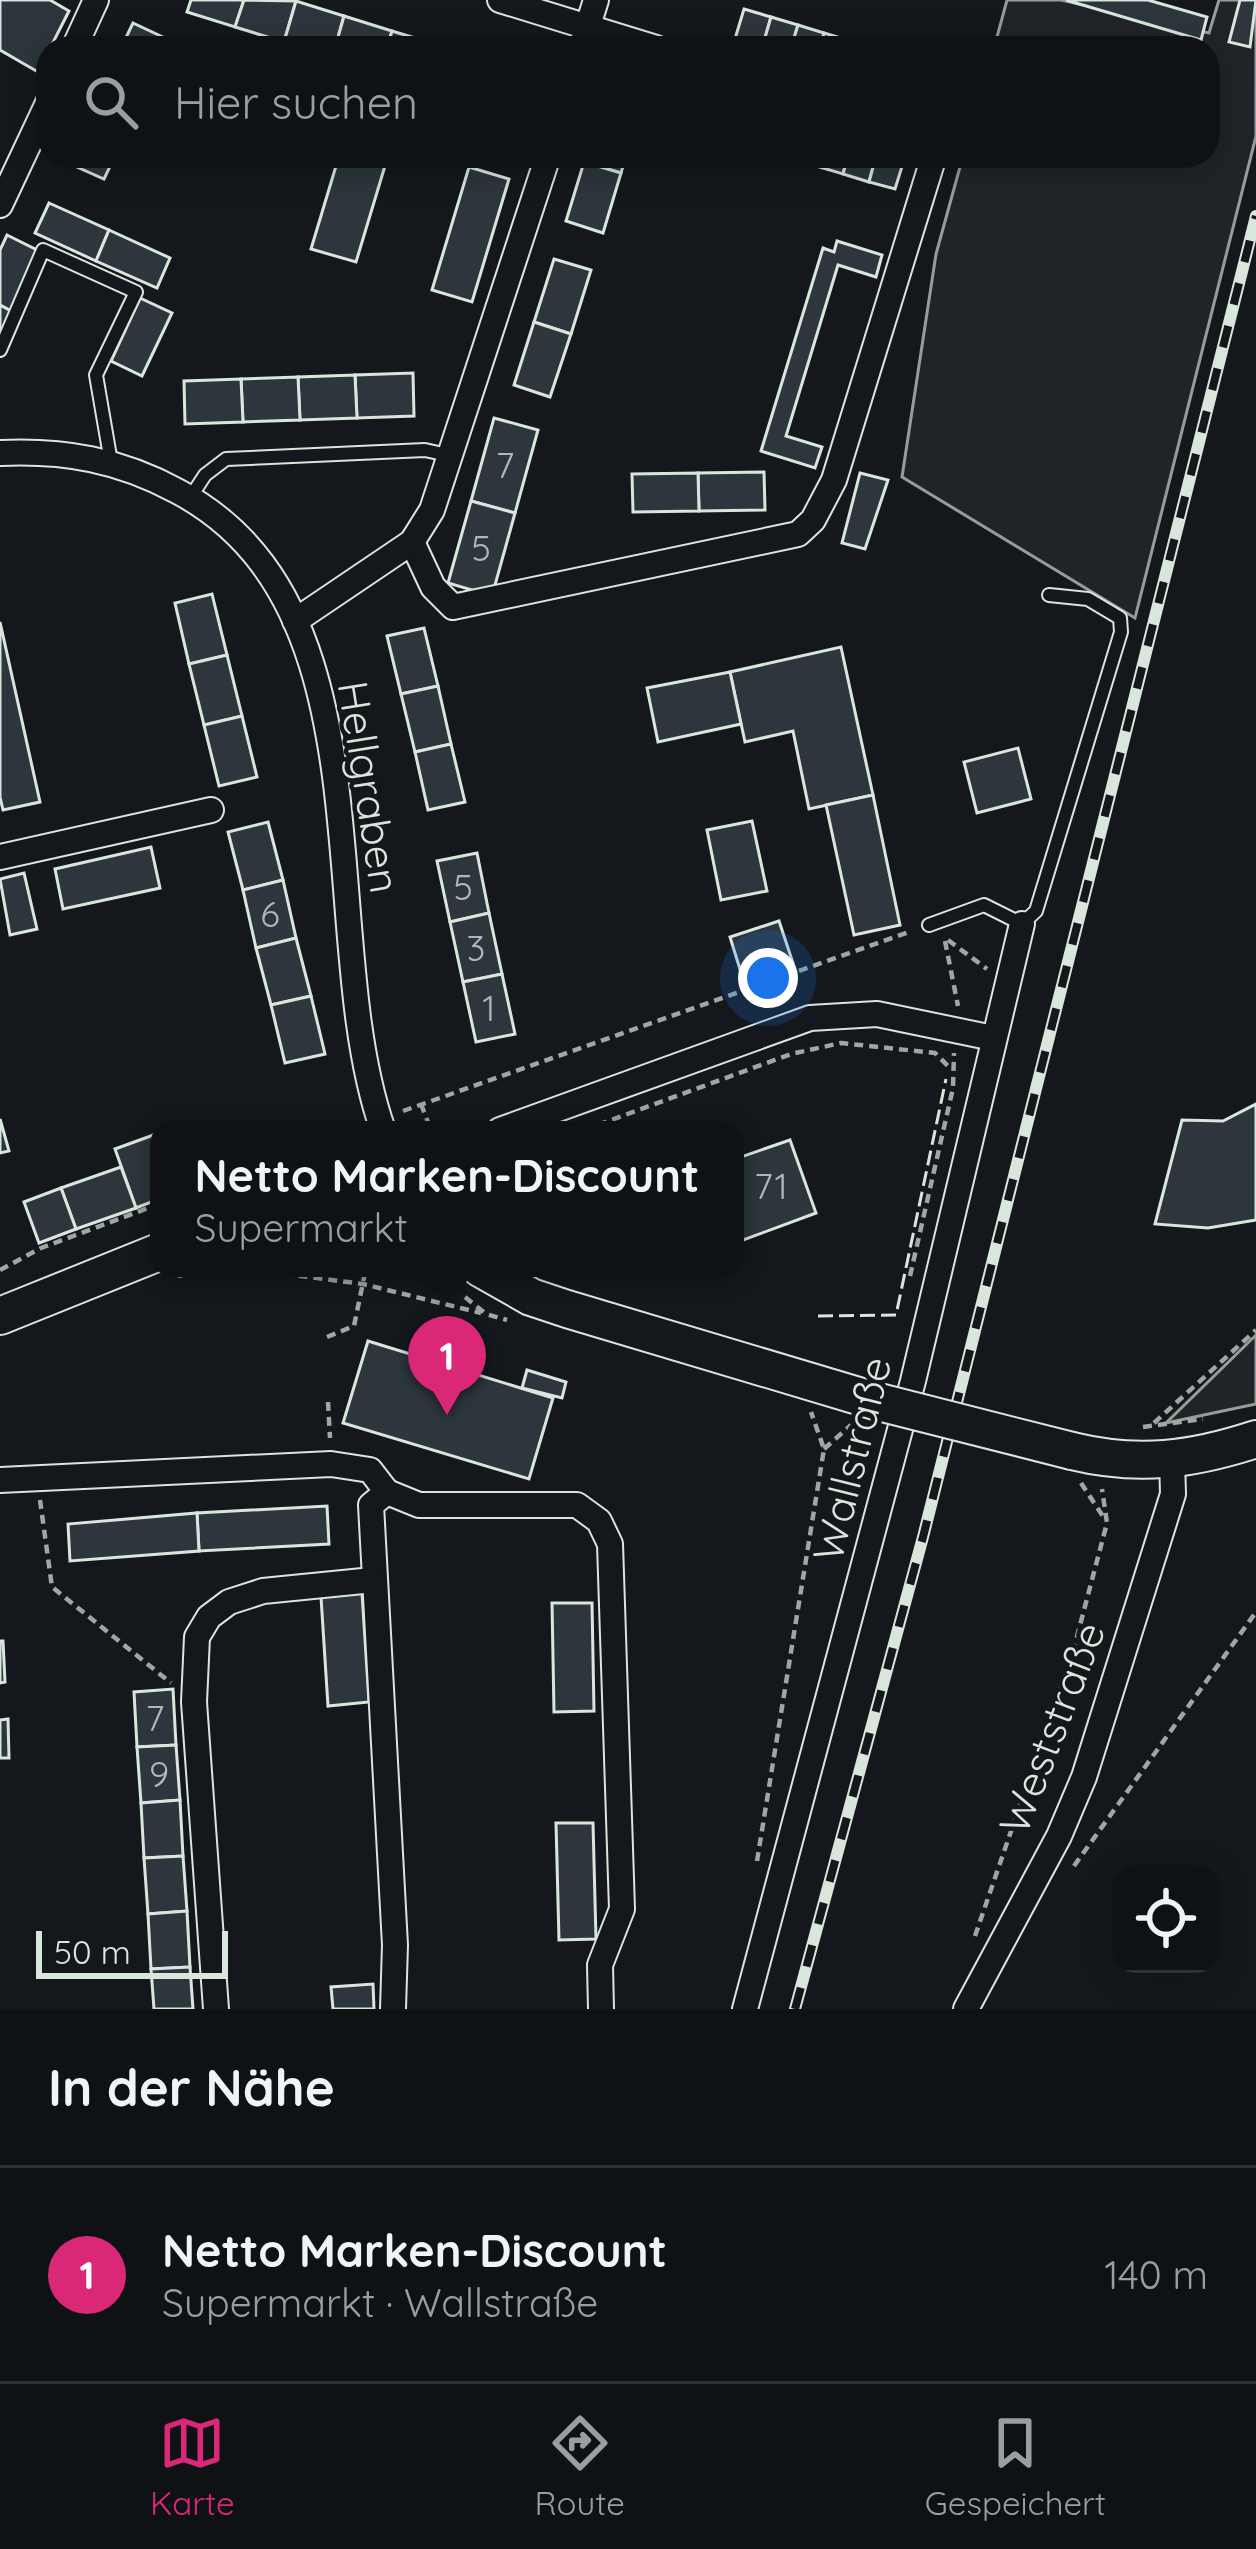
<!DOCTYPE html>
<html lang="de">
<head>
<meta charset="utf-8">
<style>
  body { margin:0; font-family:Quicksand,sans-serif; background:#1d2022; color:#f1f3f6 }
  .controls { position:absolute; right:36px; bottom:36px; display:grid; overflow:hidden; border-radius:24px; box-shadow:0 6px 30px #0003 }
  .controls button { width:108px; height:108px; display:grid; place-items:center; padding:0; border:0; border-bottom:3px solid #2f3234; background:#0f1215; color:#f1f3f6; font:60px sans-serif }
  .scale { position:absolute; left:36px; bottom:30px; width:192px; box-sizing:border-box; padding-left:12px; border:6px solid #d8e6dc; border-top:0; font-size:33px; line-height:42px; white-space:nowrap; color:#d8e6dc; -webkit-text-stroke:9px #14181c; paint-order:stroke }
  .you { position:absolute; left:768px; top:978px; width:42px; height:42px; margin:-30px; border:9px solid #fff; border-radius:50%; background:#1a73e8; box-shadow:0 0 0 18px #1a73e833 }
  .badge { display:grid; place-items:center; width:78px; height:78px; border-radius:50%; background:#db2777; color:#fff; font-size:39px; font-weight:700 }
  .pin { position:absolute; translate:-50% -99px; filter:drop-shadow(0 3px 6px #0008) }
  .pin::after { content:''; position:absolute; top:63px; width:42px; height:36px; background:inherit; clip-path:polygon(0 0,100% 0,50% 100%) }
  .popup { position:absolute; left:150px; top:1121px; width:594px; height:156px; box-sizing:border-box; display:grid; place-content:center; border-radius:24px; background:#0f1215; filter:drop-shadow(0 3px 9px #0005); font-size:39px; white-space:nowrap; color:#9b9ea0 }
  .popup b { font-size:45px; color:#f1f3f6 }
  .popup::after { content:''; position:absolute; left:50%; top:100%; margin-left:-24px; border:24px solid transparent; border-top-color:#0f1215 }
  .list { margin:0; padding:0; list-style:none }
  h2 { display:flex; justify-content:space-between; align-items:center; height:156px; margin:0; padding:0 48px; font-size:51px }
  h2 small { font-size:39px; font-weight:400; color:#9b9ea0 }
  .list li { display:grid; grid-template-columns:78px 1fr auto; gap:36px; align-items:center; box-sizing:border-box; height:216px; padding:0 48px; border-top:3px solid #2f3234 }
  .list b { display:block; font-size:45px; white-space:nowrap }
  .list p { margin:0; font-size:39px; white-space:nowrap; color:#9b9ea0 }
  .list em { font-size:39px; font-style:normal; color:#9b9ea0 }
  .icon { flex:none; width:66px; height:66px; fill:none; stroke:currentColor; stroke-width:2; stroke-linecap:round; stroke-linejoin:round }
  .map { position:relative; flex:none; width:1256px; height:2009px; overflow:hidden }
  .search { position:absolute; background:#0f1215; box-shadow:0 6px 30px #0003; left:36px; right:36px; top:36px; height:132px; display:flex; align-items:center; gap:30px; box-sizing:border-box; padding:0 42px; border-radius:36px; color:#9b9ea0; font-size:45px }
  .sheet { height:372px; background:#0f1215 }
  nav { display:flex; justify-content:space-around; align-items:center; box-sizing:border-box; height:168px; border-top:3px solid #2f3234; background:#0f1215; font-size:33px; color:#9b9ea0 }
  nav a { display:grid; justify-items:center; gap:6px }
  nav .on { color:#db2777 }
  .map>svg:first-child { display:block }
  .green { fill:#202428; stroke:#939e99; stroke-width:3 }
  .building { fill:#2c363c; stroke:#d8e6dc; stroke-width:3 }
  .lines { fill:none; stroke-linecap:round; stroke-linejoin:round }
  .service-casing { stroke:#d8e6dc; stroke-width:16 }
  .minor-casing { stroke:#d8e6dc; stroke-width:28 }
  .primary-casing { stroke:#d8e6dc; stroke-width:40 }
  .path { stroke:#9da8a2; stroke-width:4.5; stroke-dasharray:9 6; stroke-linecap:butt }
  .service { stroke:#14181c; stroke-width:12 }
  .minor { stroke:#14181c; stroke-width:24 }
  .primary { stroke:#14181c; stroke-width:36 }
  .rail-casing { stroke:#d8e6dc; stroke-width:12 }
  .rail { stroke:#14181c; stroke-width:8; stroke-dasharray:22; stroke-linecap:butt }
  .primary-bridge-casing { stroke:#d8e6dc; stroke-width:40; stroke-linecap:butt }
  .primary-bridge { stroke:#14181c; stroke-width:36 }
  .fence { stroke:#d8e6dc; stroke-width:3; stroke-dasharray:15 6; stroke-linecap:butt }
  .labels { text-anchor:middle; stroke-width:9; stroke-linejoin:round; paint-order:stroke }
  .number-label { font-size:36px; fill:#adbab4 }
  .street-label { font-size:42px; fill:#d8e6dc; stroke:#14181c }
</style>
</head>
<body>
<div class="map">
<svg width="1256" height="2009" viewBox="0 0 1256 2009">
  <rect width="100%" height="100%" fill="#14181c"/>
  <g class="green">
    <path d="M1007,0H1061L1209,33L1219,0H1256V136L1135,618L902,477L936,254L963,156H1208V48H994Z"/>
    <path d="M1256,1335V1404L1166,1423Z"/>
  </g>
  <g class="building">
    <path d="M0,0H50L69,11L38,72L0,50Z"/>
    <path d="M191,0H244L235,27L187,12Z"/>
    <path d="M244,0L296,1L284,42L235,27Z"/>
    <path d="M1066,0H1148L1207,17L1201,40Z"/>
    <path d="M1240,0H1256L1250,47L1229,42Z"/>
    <path d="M296,1L344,16L335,48L284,42Z"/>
    <path d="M744,9L771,17L762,48L734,42Z"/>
    <path d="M344,16L392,31L387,48H335Z"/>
    <path d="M771,17L798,25L791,48H762Z"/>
    <path d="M133,23L169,40L165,48H121Z"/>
    <path d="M798,25L824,33L820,48H791Z"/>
    <path d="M392,31L441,46L440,48H387Z"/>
    <path d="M824,33L851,41L849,48H820Z"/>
    <path d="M71,156H115L104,179L68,163Z"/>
    <path d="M339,156H388L356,262L311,249Z"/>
    <path d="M586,156H626L621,173L584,162Z"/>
    <path d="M791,156H819L816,166Z"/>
    <path d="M819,156H848L843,174L816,166Z"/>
    <path d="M848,156H876L869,182L843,174Z"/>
    <path d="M876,156L905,157L895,189L869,182Z"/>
    <path d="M584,162L621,173L603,233L566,221Z"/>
    <path d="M469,167L509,179L472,302L432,290Z"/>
    <path d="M49,203L109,230L96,261L35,233Z"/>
    <path d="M109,230L170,258L157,288L96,261Z"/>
    <path d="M7,235L39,251L11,311L0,305V250Z"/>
    <path d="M837,241L882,255L876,277L838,265L786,436L822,447L815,468L761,451L823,248L834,252Z"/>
    <path d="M554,259L591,270L571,334L534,322Z"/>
    <path d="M140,298L172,313L142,376L111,361Z"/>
    <path d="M0,305L11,311L0,335Z"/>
    <path d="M534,322L571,334L550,397L514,385Z"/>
    <path d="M413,373L414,416L357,418L355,375Z"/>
    <path d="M355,375L357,418L300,420L298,377Z"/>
    <path d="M298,377L300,420L243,422L241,379Z"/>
    <path d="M241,379L243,422L185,424L184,381Z"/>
    <path d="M494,418L538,430L515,513L471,501Z"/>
    <path d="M764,472L765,510L699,511L698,473Z"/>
    <path d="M698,473L699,511L633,512L632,474Z"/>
    <path d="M860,473L888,480L865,549L842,543Z"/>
    <path d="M471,501L515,513L492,596L448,583Z"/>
    <path d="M212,594L227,655L189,664L175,603Z"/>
    <path d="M0,622L40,802L3,810L0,797Z"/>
    <path d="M424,628L438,686L401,694L387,636Z"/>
    <path d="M841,647L873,795L809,809L793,731L745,742L730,672Z"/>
    <path d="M227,655L242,716L204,725L189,664Z"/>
    <path d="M730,672L741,724L658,742L647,688Z"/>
    <path d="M438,686L451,744L415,752L401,694Z"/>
    <path d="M242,716L257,777L219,786L204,725Z"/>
    <path d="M451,744L465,802L428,810L415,752Z"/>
    <path d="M1018,748L1031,799L977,813L964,762Z"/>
    <path d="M873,795L900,925L854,935L826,805Z"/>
    <path d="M752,821L767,891L721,900L707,830Z"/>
    <path d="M268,822L283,880L243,890L228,832Z"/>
    <path d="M151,847L160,888L63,909L55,869Z"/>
    <path d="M477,853L489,913L450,922L437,861Z"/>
    <path d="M24,873L37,929L10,935L0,879Z"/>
    <path d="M283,880L296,938L256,948L243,890Z"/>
    <path d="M489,913L502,974L463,982L450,922Z"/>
    <path d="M779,921L793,963L743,979L730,937Z"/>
    <path d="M296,938L311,996L271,1005L256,948Z"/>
    <path d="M502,974L515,1034L476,1042L463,982Z"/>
    <path d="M311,996L325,1054L285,1063L271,1005Z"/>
    <path d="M1256,1104V1220L1208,1228L1155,1224L1182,1120L1223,1121Z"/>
    <path d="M0,1119L9,1151L0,1153Z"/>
    <path d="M159,1133V1199L136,1208L115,1149Z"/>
    <path d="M790,1140L816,1213L735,1243V1159Z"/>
    <path d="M121,1167L136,1208L76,1229L61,1188Z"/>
    <path d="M61,1188L76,1229L39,1243L24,1202Z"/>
    <path d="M368,1341L553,1398L529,1479L343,1423Z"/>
    <path d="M527,1370L566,1382L562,1398L522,1388Z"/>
    <path d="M327,1506L329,1544L199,1551L197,1513Z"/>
    <path d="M197,1513L199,1551L70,1561L68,1524Z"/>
    <path d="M362,1593L369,1702L328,1706L321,1597Z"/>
    <path d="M552,1603H592L594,1711L554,1712Z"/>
    <path d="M0,1641H3L5,1682L0,1683Z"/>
    <path d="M173,1689L176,1745L137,1747L134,1692Z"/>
    <path d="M8,1719L9,1758H0V1720Z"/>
    <path d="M176,1745L180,1800L141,1803L137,1747Z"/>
    <path d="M180,1800L183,1856L144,1858L141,1803Z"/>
    <path d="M556,1823H593L596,1939L559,1940Z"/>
    <path d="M183,1856L187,1911L148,1914L144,1858Z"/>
    <path d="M187,1911L190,1967L151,1969L148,1914Z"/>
    <path d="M190,1967L193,2009H154L151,1969Z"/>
    <path d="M373,1984L374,2009H333L331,1987Z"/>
  </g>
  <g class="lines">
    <defs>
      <g id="service">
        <path d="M0,350L43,250L136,292L96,375L111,462"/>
        <path d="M190,498L205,475L226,459L425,450L452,456"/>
        <path d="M929,925L984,905L1022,924L1036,911L1121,632L1120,618L1088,599L1049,595"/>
      </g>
      <g id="minor">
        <path d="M500,0L656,48"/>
        <path d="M74,48L96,0"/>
        <path d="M581,48L596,0"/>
        <path d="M0,205L48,103"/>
        <path d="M0,453C64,450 120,460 177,491C394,605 314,935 383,1130"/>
        <path d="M412,542L433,587L453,607L798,534L813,520L834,480L934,156"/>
        <path d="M295,621L412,542L432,510L548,156"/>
        <path d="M0,857L211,810"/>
        <path d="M500,1130L810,1018L877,1014L993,1038"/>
        <path d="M0,1480L331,1464L370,1470L387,1492L371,1505L395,1945L393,2009"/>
        <path d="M387,1492L419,1505H577L599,1521L610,1544L622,1909L600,1965L601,2009"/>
        <path d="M216,2009L194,1702L197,1637L209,1617L229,1602L263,1591L373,1580"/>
        <path d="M745,2009L913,1381L1022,924"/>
        <path d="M966,2009L1059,1836L1084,1777L1173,1494L1172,1460"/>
      </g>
      <g id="primary">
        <path d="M480,1268L531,1297L567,1309L875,1401"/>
        <path d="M0,1316L159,1252"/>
        <path d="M1072,1451C1138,1467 1192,1460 1256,1439"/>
      </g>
    </defs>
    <use href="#service" class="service-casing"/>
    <use href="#minor" class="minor-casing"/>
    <use href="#primary" class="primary-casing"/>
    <g class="path">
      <path d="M948,940L987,969"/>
      <path d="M945,941L958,1006"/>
      <path d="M421,1104L431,1130"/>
      <path d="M403,1111L912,931"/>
      <path d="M584,1130L791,1054L841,1043L935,1053L948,1066"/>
      <path d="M239,1268L363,1284L481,1313"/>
      <path d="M435,1268L456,1290"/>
      <path d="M0,1270L41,1248L159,1204"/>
      <path d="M178,1276L215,1268"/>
      <path d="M910,1276L953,1088L954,1053"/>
      <path d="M465,1297L486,1314L507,1320"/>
      <path d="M327,1337L354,1326L366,1268"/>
      <path d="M328,1402L330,1438"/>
      <path d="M1154,1423L1256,1330"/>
      <path d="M1143,1427L1203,1419"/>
      <path d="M824,1449L851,1425"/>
      <path d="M1081,1483L1104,1518"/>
      <path d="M40,1500L52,1587L171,1683"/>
      <path d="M757,1861L824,1449L811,1412"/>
      <path d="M1074,1866L1256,1612"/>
      <path d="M975,1936L1074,1648L1107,1523L1102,1489"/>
    </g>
    <use href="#service" class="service"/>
    <use href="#minor" class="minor"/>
    <use href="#primary" class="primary"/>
    <defs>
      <path id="rail" d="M795,2009L923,1537L1256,216"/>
    </defs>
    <use href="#rail" class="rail-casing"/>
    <use href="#rail" class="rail"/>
    <defs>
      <path id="primary-bridge" d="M875,1401L1072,1451"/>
    </defs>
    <use href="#primary-bridge" class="primary-bridge-casing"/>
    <use href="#primary-bridge" class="primary-bridge"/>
    <path class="fence" d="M818,1316L896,1315L946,1079"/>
  </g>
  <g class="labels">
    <g class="number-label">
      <text x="505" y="478">7</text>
      <text x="481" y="561">5</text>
      <text x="463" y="900">5</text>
      <text x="270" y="927">6</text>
      <text x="476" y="961">3</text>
      <text x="489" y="1021">1</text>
      <text x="771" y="1199">71</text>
      <text x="155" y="1731">7</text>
      <text x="159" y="1787">9</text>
    </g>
    <g class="street-label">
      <text transform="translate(369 787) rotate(81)" y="15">Hellgraben</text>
      <text transform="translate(852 1459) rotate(-76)" y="15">Wallstraße</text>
      <text transform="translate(1052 1728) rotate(-69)" y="15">Weststraße</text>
    </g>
  </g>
</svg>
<div class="controls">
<button><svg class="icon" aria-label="locate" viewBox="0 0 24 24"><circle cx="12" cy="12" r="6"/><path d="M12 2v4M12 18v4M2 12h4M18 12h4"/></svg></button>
</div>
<div class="scale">50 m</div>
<div class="you"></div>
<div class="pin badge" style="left:447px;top:1415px">1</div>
<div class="popup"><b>Netto Marken-Discount</b>Supermarkt</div>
<div class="search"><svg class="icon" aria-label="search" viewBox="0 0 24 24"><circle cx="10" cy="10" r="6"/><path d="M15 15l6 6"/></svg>Hier suchen</div>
</div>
<section class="sheet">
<h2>In der Nähe<small></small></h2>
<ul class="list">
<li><span class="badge">1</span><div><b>Netto Marken-Discount</b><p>Supermarkt · Wallstraße</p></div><em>140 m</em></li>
</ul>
</section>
<nav>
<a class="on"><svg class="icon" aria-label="map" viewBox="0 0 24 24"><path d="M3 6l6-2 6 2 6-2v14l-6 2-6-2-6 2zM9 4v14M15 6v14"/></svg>Karte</a>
<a><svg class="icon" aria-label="directions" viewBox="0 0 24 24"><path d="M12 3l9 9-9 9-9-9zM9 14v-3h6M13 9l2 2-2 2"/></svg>Route</a>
<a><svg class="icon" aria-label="saved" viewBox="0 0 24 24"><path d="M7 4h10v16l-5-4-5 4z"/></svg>Gespeichert</a>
</nav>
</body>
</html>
